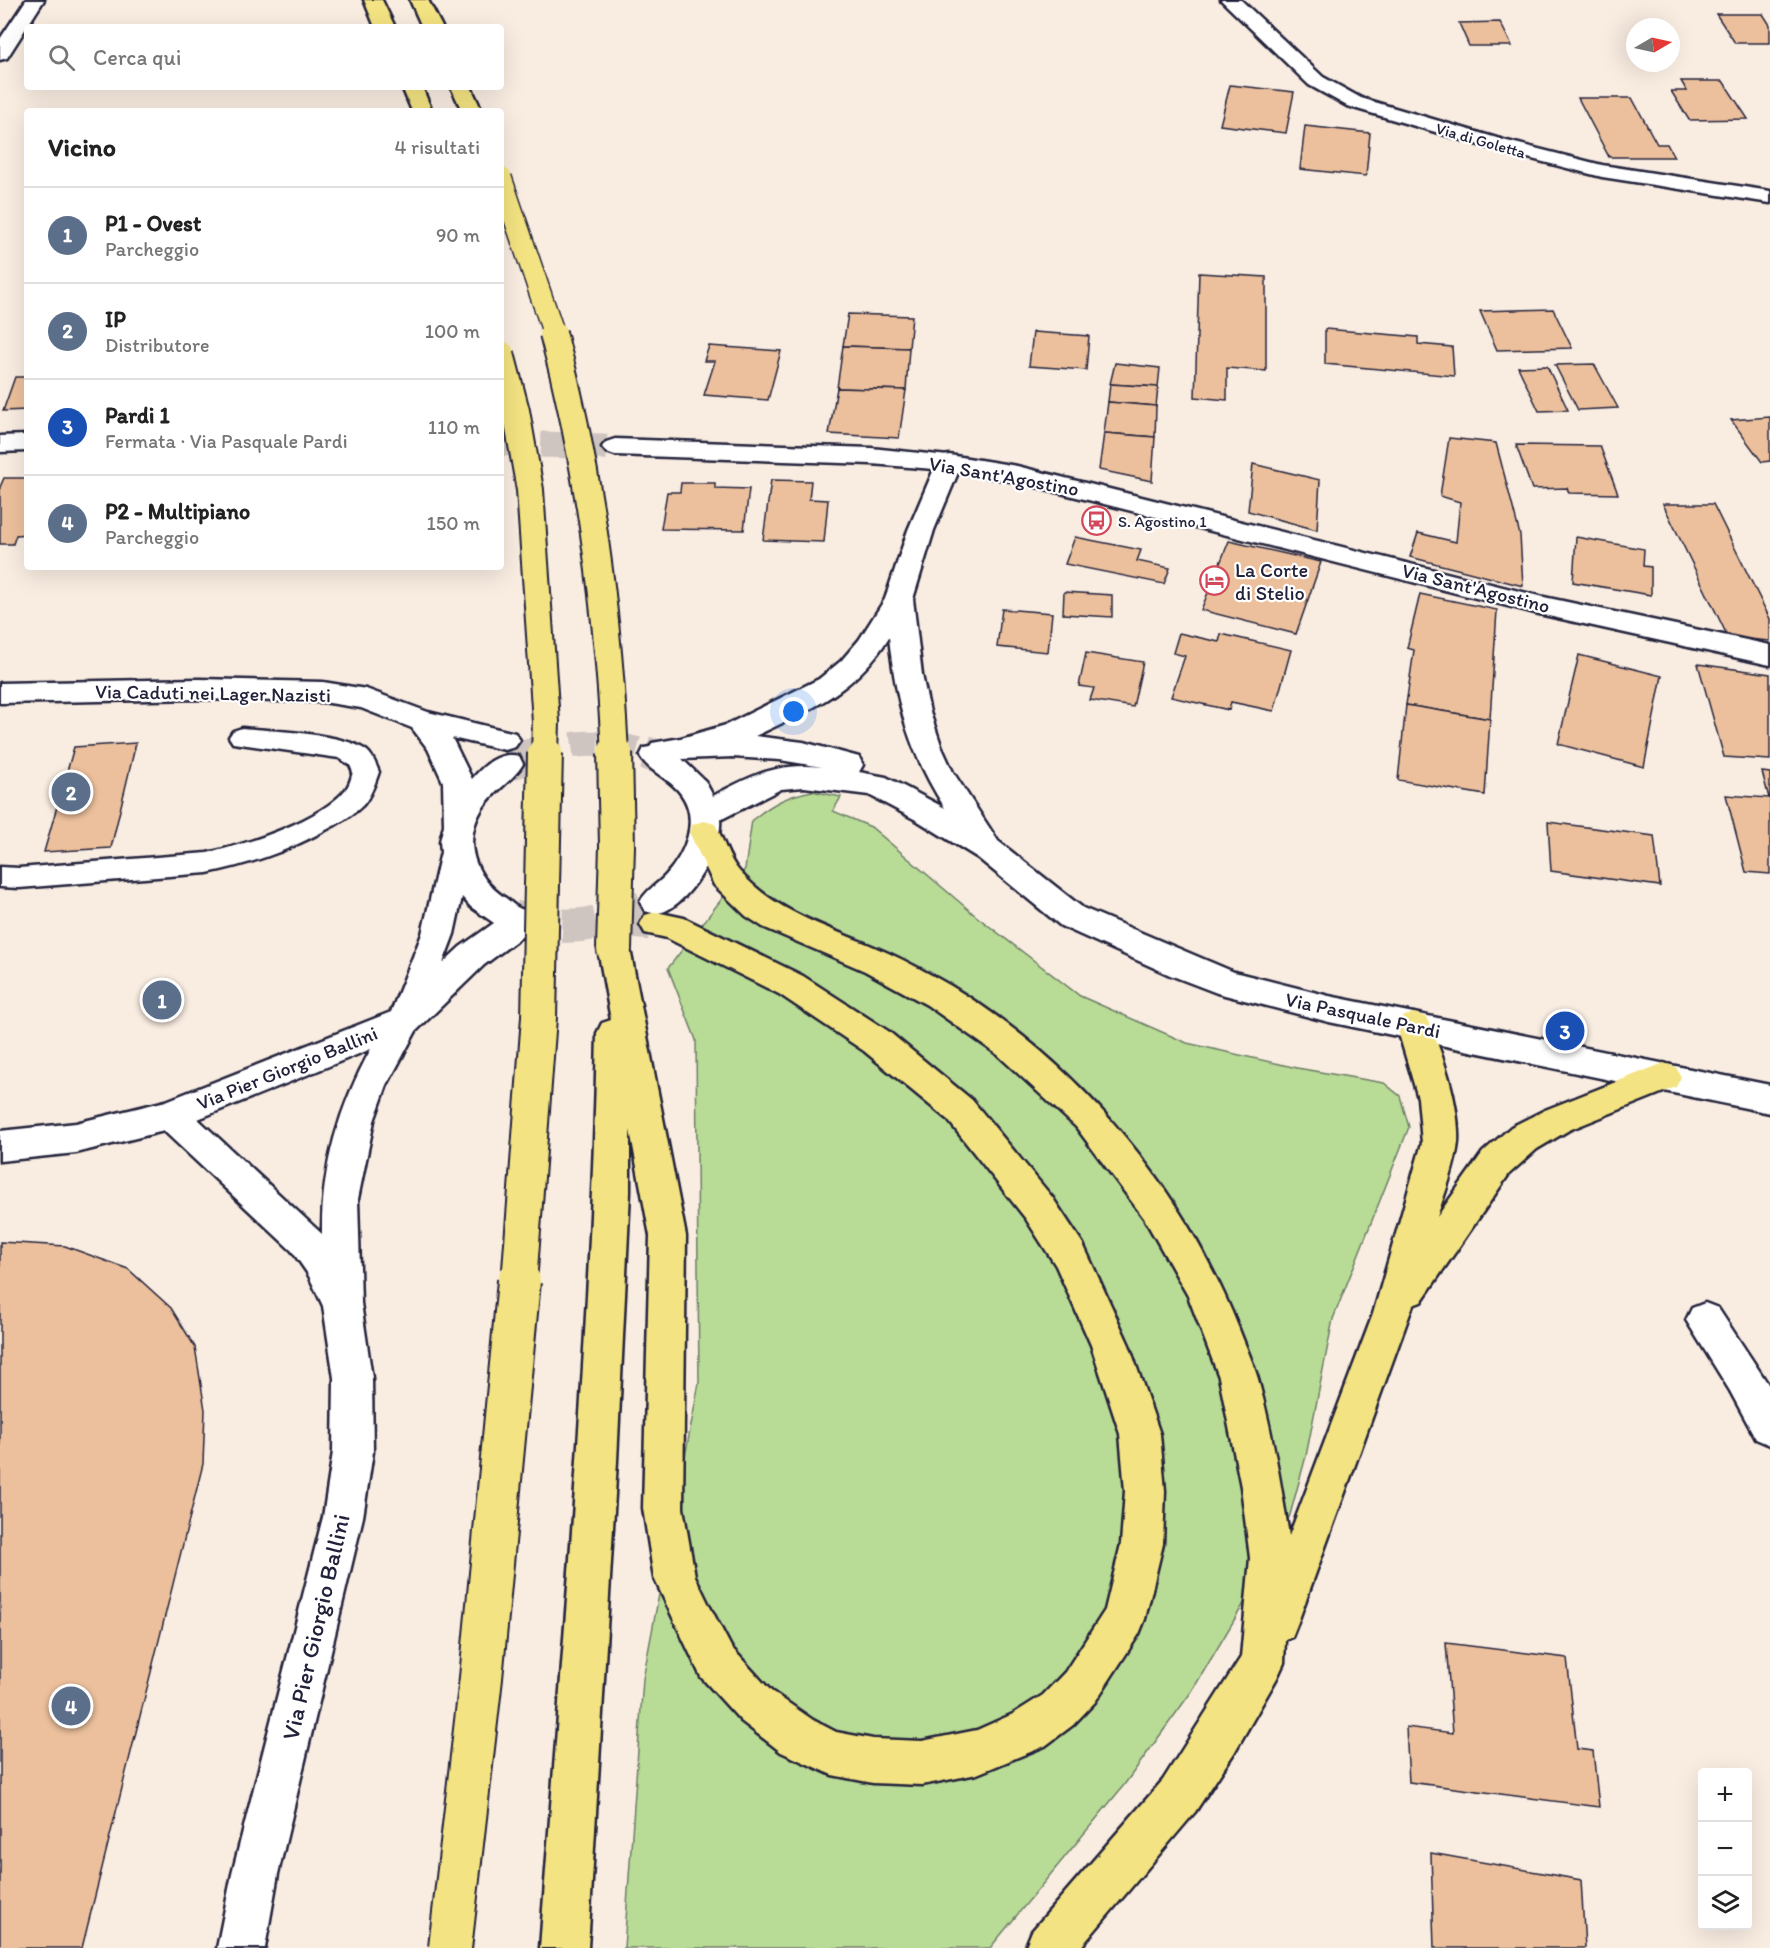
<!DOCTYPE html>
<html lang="it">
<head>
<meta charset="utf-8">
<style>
  body { margin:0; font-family:Itim,sans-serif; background:#f6f6f6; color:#222 }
  .controls { position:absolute; right:18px; bottom:18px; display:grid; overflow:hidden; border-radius:6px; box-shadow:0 6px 24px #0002 }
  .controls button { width:54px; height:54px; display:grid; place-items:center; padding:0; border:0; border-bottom:2px solid #e0e0e0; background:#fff; color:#222; font:30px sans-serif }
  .compass { position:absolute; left:1626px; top:18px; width:54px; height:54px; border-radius:50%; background:#fff; box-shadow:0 6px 24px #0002; rotate:81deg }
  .you { position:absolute; left:794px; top:712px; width:21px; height:21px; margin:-15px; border:4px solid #fff; border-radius:50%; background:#1a73e8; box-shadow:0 0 0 9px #1a73e833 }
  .badge { display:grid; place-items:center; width:39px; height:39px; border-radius:50%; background:#db2777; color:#fff; font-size:20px; font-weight:700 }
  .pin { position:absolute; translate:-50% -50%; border:3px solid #fff; box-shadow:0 2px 6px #0006 }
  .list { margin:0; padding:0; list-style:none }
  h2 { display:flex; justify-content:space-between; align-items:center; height:78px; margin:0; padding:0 24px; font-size:26px }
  h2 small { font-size:20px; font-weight:400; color:#767676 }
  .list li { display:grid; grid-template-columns:39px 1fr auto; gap:18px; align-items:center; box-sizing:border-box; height:96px; padding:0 24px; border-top:2px solid #e0e0e0 }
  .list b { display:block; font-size:22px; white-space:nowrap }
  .list p { margin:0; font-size:20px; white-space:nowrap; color:#767676 }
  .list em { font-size:20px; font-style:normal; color:#767676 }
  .icon { flex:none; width:33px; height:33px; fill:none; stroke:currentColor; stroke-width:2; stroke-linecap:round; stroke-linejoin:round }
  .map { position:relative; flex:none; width:1770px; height:1948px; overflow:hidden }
  .search { position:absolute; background:#fff; box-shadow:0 6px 24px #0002; left:24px; top:24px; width:480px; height:66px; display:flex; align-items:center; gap:15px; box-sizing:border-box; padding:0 21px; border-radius:6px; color:#767676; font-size:22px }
  .panel { position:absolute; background:#fff; box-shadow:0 6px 24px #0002; left:24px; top:108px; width:480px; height:462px; border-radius:6px }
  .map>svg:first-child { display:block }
  .green { fill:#b8db95; stroke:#6d7e68; stroke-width:1.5 }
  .building { fill:#ecc09c; stroke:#22223b; stroke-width:1.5 }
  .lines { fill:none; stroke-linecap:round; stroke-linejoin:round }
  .tertiary-tunnel-far1 { stroke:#cec4c0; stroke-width:26; stroke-dasharray:26 14; stroke-linecap:butt }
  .tertiary-tunnel { stroke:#cec4c0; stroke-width:34; stroke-dasharray:34 16; stroke-linecap:butt }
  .trunk-tunnel { stroke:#cec4c0; stroke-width:34; stroke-dasharray:34 16; stroke-linecap:butt }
  .service-casing { stroke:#22223b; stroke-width:5 }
  .minor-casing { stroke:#22223b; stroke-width:5 }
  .tertiary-casing { stroke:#22223b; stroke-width:5 }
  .trunk-casing { stroke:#22223b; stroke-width:5 }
  .service { fill:#fff; fill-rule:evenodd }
  .minor { fill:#fff; fill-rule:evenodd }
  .tertiary { fill:#fff; fill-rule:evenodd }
  .trunk { fill:#f4e382; fill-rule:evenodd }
  .trunk-bridge-far3-casing { stroke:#22223b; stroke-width:24; stroke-linecap:butt }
  .trunk-bridge-far2-casing { stroke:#22223b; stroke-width:30; stroke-linecap:butt }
  .trunk-bridge-far1-casing { stroke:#22223b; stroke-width:38; stroke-linecap:butt }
  .trunk-bridge-casing { stroke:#22223b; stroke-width:46; stroke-linecap:butt }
  .trunk-bridge-far3 { stroke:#f4e382; stroke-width:21 }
  .trunk-bridge-far2 { stroke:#f4e382; stroke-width:26 }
  .trunk-bridge-far1 { stroke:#f4e382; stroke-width:34 }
  .trunk-bridge { stroke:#f4e382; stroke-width:42 }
  .labels { text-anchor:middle; stroke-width:4.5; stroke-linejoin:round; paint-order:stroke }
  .far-street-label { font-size:16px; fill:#22223b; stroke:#fff }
  .far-poi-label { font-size:16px; fill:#22223b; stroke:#fff; text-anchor:start }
  .street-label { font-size:20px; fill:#22223b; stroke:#fff }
  .poi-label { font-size:20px; fill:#22223b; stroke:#fff; text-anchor:start }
  .near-street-label { font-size:24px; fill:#22223b; stroke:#fff }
</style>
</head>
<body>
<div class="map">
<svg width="1770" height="1948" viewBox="0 0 1770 1948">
  <rect width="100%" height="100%" fill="#f9ece1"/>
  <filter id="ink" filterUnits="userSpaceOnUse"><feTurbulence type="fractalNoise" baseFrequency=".0167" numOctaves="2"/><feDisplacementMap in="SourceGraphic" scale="12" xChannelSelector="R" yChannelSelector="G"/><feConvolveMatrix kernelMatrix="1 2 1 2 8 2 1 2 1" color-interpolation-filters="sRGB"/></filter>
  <g filter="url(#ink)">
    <path class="green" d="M812,791L841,797L833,811L871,827L976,916L1080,996L1187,1043L1297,1068L1384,1083L1400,1096L1409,1127L1333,1319L1306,1456L1290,1515L1271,1558L1192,1691L1124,1785L990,1948H624L643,1679L699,1383L696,1040L668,968L745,869L752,820C773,803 787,796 812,791Z"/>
    <g class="building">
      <path d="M1716,14H1763L1770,25V43H1735Z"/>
      <path d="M1500,22L1512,46H1469L1459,23Z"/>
      <path d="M1681,81H1723L1748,119L1689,120L1671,91H1687Z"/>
      <path d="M1230,85L1294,92L1286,133L1220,125Z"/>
      <path d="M1578,98H1632L1657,144H1667L1674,157H1609Z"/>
      <path d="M1305,126L1370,133L1366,176L1300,169Z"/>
      <path d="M1199,273L1266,277V371L1227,368V400L1195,397Z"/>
      <path d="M1553,309L1572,348L1497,350L1480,311Z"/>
      <path d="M848,314L912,316L909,348L843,346Z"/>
      <path d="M1325,329L1418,337V344L1452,347L1454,376L1325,364Z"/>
      <path d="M1033,332L1089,336L1086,370L1029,366Z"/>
      <path d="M709,346L781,351L768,400L704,395L715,361H704Z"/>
      <path d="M843,346L909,348L906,390L837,388Z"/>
      <path d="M1115,363L1160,368L1158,387L1110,384Z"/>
      <path d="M1594,364L1618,408L1578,410L1555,365Z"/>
      <path d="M1547,366L1568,410L1539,411L1518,367Z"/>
      <path d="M15,377H27V410L3,411Z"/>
      <path d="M1110,384L1158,387L1156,406L1108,402Z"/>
      <path d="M837,388L906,390L899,438L829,434Z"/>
      <path d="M1108,402L1156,406L1155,437L1104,433Z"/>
      <path d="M1770,417V461L1762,462L1731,420Z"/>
      <path d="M1104,433L1155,437L1152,481L1099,470Z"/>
      <path d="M1449,438L1496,443L1520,535L1523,586L1410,557L1418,533L1456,542L1460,502L1440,496Z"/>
      <path d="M1516,445L1600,446L1618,494L1569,493L1567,488L1532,489Z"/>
      <path d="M1253,464L1320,480L1317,530L1248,511Z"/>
      <path d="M4,478H27V534L16,535L13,544H0V487Z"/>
      <path d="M771,480L811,481L809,499L828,500L824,542L763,540Z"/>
      <path d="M681,483H715V488L749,489L744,530L661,529L667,492H680Z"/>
      <path d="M1663,504H1713L1770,619V641L1728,637Z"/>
      <path d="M1075,537L1141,550L1137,561L1170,568L1164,584L1065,564Z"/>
      <path d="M1576,537L1644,549L1643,566L1651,567V595L1573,582Z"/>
      <path d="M1229,541L1321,562L1296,634L1201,610Z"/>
      <path d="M1064,592L1112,595V617L1063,614Z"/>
      <path d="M1420,594L1497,610L1490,719L1406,705L1414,650L1407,648Z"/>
      <path d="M1002,609L1052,613L1048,652L997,647Z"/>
      <path d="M1179,633L1219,642L1221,634L1291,650L1274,711L1231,702L1229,710L1171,697L1185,656L1173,653Z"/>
      <path d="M1086,653L1143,662L1133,707L1090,700L1094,688L1079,686Z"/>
      <path d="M1579,655L1662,676L1644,767L1558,744Z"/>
      <path d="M1698,664L1770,674V760L1724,757Z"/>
      <path d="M1406,705L1490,719L1485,795L1398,780Z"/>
      <path d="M136,743L111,848L44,852L74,747Z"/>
      <path d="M1762,772L1770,773V874L1746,872L1726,795L1769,798Z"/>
      <path d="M1548,822L1654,836L1660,886L1551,871Z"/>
      <path d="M0,1242L65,1246L128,1269L171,1308L195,1347L205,1410L203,1464L82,1948H0Z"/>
      <path d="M1446,1643L1567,1658L1577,1749L1593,1751L1599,1807L1409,1782L1406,1727L1453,1733Z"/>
      <path d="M1431,1853L1581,1880L1585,1948H1434Z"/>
    </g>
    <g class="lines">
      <g class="tertiary-tunnel-far1">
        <path d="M501,443L615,447"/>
        <path d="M533,754C572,741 611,740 650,754"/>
      </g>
      <g class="tertiary-tunnel">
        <path d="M645,753L655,756"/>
        <path d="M508,764L538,753"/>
        <path d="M513,917C569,934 604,925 656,902"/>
      </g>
      <path class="trunk-tunnel" d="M616,920L656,924"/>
      <defs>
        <path id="service" d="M242,728C273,731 345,733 367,751C373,756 376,765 379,772C375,783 371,796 363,805C352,816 338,824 324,831C285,852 250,864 207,873L19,888L0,887V867L19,868L207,853C245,845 322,820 346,789C350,784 351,778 353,772L350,765L339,758L233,743L229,737L233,731Z"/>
        <g id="minor">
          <path d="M26,0H44L7,58L0,60V39Z"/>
          <path d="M1221,0H1241L1323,77L1361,98L1507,141L1602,165L1770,191V203L1602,177L1493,149L1347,106L1309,85Z"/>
          <path d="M949,455L1017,466L1539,596L1770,645V665L1539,614L1017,482L940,469L936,463L940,457Z"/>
          <path d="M1705,1303L1718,1308L1770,1387V1445L1756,1439L1730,1391L1686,1320L1692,1308Z"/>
        </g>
        <g id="tertiary">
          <path d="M27,435V451L0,452V436Z"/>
          <path d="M615,439L871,448L958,457L962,463L934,530L913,599L922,675L930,712L942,748L953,772L998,841L1083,908L1234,972L1329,996L1770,1085V1113L1329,1022L1217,993L1170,975L1061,926L978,858L918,821L869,795L804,787L781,789L720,820C723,848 687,909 658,913C654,914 649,912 645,911L640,902C646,890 657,885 666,875C685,854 700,820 681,794C670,778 649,772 640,756L644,748L650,747L652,743L681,738L726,725L819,679L841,661L859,640L885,599L908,530L934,469L871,464L615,455L606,452L602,447L606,442ZM889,637C896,703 909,752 945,808L886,777L859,772L863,765L859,757L803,742L755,736C810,710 856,691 889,637ZM733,757L780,760L822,767C777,762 751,776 713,796L705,781L682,759Z"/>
          <path d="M199,679L323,682L366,689L428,712L515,733L520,740L515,747L505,750L452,738L472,779C484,765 499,751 519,756L523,764C513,781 493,791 482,809C462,842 474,876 504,897C509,900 515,907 519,908C522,910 528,910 532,911L537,920L532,929L484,965L416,1031L387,1085L374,1121L358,1199L361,1303L372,1378L373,1452L363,1517L278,1874L265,1948H217L232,1874L323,1517L333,1452L334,1378L323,1306L308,1274L292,1251L164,1131L76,1153L0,1161V1131L76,1123L166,1101L391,1012L422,934L441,852L440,841L444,825L443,782L428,749L412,728L361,708L323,702L199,699L0,703V683ZM462,897L471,907L494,923L460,947L443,963L454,934ZM371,1049C339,1107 321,1168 322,1234L198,1119Z"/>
        </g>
        <g id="trunk">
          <path d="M364,0H382L395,27H375Z"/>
          <path d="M410,0H428L442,27H422Z"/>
          <path d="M402,87H422L432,111H412Z"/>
          <path d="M451,87H471L482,111H462Z"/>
          <path d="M704,821L715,824C723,838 728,859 739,871C778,915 835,929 886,952C908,962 930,974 951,986C1081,1065 1183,1188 1239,1329C1245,1345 1253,1362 1258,1379C1272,1430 1281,1484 1289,1536L1373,1314L1422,1143L1418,1098L1397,1027L1402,1017L1414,1013L1426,1017C1442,1050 1460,1105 1458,1142C1456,1165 1444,1195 1437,1217L1483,1152L1511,1127L1545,1110L1664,1063L1676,1067L1681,1077L1676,1087L1569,1130L1537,1149L1509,1174L1421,1302L1413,1305L1298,1622L1292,1637L1285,1640L1284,1663L1277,1678L1234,1753L1195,1812L1080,1948H1025L1032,1931L1163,1780L1241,1657L1250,1558L1241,1487L1219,1377L1188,1296L1144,1218L1076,1127L998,1055L927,1005L865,971L763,927L746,916L714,885L689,832L693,824Z"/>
          <path d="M656,912L684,918L803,976L888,1031L972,1100L1052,1197L1083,1244L1129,1345L1160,1434L1165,1491L1163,1544L1145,1619L1139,1634L1095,1702L1073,1725L1045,1746L977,1774L922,1785L873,1783L832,1775L781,1752L741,1721L701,1677L654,1578L643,1508L650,1236L630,1130V1192L617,1461L588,1948H540C563,1643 591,1339 597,1033L602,1023L611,1020L598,949L602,940L614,936L626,940L630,949L686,1236L683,1508L695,1576L709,1605L731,1647L771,1691L813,1720L836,1732L873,1739L922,1741L977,1730L1013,1714L1043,1695L1065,1672L1105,1610L1121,1544L1125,1491L1120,1434L1091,1345L1056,1266L1026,1219L948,1120L864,1051L779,994L667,938L645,933L640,924L645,915Z"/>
        </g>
      </defs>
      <use href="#service" class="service-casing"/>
      <use href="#minor" class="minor-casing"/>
      <use href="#tertiary" class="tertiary-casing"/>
      <use href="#trunk" class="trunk-casing"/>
      <use href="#service" class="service"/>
      <use href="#minor" class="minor"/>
      <use href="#tertiary" class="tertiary"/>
      <use href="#trunk" class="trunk"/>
      <defs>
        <path id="trunk-bridge-far3" d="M501,178L554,334"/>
        <g id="trunk-bridge-far2">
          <path d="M553,333C590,470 608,612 615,754"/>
          <path d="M501,354L516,411L530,490L546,722L545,754"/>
        </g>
        <g id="trunk-bridge-far1">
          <path d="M614,949L617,846L615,753"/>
          <path d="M519,1283L539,1017L545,753"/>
        </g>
        <path id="trunk-bridge" d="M450,1948L481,1678L519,1281"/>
      </defs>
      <use href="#trunk-bridge-far3" class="trunk-bridge-far3-casing"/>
      <use href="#trunk-bridge-far2" class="trunk-bridge-far2-casing"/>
      <use href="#trunk-bridge-far1" class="trunk-bridge-far1-casing"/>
      <use href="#trunk-bridge" class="trunk-bridge-casing"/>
      <use href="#trunk-bridge-far3" class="trunk-bridge-far3"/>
      <use href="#trunk-bridge-far2" class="trunk-bridge-far2"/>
      <use href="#trunk-bridge-far1" class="trunk-bridge-far1"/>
      <use href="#trunk-bridge" class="trunk-bridge"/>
    </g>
  </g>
  <defs>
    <symbol id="bus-ring" viewBox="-11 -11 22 22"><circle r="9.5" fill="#fff" stroke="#d1495b" stroke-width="1.5"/><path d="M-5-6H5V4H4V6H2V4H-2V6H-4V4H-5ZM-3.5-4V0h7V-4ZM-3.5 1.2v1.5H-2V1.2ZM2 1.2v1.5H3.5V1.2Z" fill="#d1495b"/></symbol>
    <symbol id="hotel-ring" viewBox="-11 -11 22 22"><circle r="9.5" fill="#fff" stroke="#d1495b" stroke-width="1.5"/><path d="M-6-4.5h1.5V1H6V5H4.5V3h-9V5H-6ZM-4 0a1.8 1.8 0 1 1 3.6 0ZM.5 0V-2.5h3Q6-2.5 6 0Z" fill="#d1495b"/></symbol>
  </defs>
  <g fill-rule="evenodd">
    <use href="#bus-ring" x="1080" y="504" width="33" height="33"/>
    <use href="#hotel-ring" x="1198" y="564" width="33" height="33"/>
  </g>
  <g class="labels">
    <g class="far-street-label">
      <text transform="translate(1481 140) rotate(16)" y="6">Via di Goletta</text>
    </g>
    <g class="far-poi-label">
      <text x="1118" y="527">S. Agostino 1</text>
    </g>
    <g class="street-label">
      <text transform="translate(1004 476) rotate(10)" y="7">Via Sant'Agostino</text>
      <text transform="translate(1476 588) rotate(14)" y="7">Via Sant'Agostino</text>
      <text transform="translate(213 693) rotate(1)" y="7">Via Caduti nei Lager Nazisti</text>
      <text transform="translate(1363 1015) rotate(12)" y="7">Via Pasquale Pardi</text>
      <text transform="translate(287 1068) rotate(-22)" y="7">Via Pier Giorgio Ballini</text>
    </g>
    <g class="poi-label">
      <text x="1235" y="577">La Corte<tspan x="1235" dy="23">di Stelio</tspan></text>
    </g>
    <g class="near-street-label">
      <text transform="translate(316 1627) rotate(-77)" y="8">Via Pier Giorgio Ballini</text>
    </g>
  </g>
</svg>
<div class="controls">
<button>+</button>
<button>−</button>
<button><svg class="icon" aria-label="layers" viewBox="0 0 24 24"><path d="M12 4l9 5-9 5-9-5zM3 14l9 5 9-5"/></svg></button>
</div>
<svg class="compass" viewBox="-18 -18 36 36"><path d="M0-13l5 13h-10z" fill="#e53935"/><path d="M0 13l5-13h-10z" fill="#767676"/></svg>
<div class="you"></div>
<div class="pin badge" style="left:162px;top:1000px;background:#5c6f8a">1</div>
<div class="pin badge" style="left:71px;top:792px;background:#5c6f8a">2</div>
<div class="pin badge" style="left:1565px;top:1031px;background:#1a4fb4">3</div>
<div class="pin badge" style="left:71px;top:1706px;background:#5c6f8a">4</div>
<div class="search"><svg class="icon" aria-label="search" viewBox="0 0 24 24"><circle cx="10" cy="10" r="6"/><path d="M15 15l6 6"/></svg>Cerca qui</div>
<section class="panel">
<h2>Vicino<small>4 risultati</small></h2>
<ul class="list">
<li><span class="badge" style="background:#5c6f8a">1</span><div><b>P1 - Ovest</b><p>Parcheggio</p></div><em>90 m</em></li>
<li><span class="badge" style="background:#5c6f8a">2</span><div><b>IP</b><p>Distributore</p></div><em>100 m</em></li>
<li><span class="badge" style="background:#1a4fb4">3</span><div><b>Pardi 1</b><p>Fermata · Via Pasquale Pardi</p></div><em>110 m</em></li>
<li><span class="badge" style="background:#5c6f8a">4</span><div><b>P2 - Multipiano</b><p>Parcheggio</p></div><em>150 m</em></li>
</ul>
</section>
</div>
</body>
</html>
